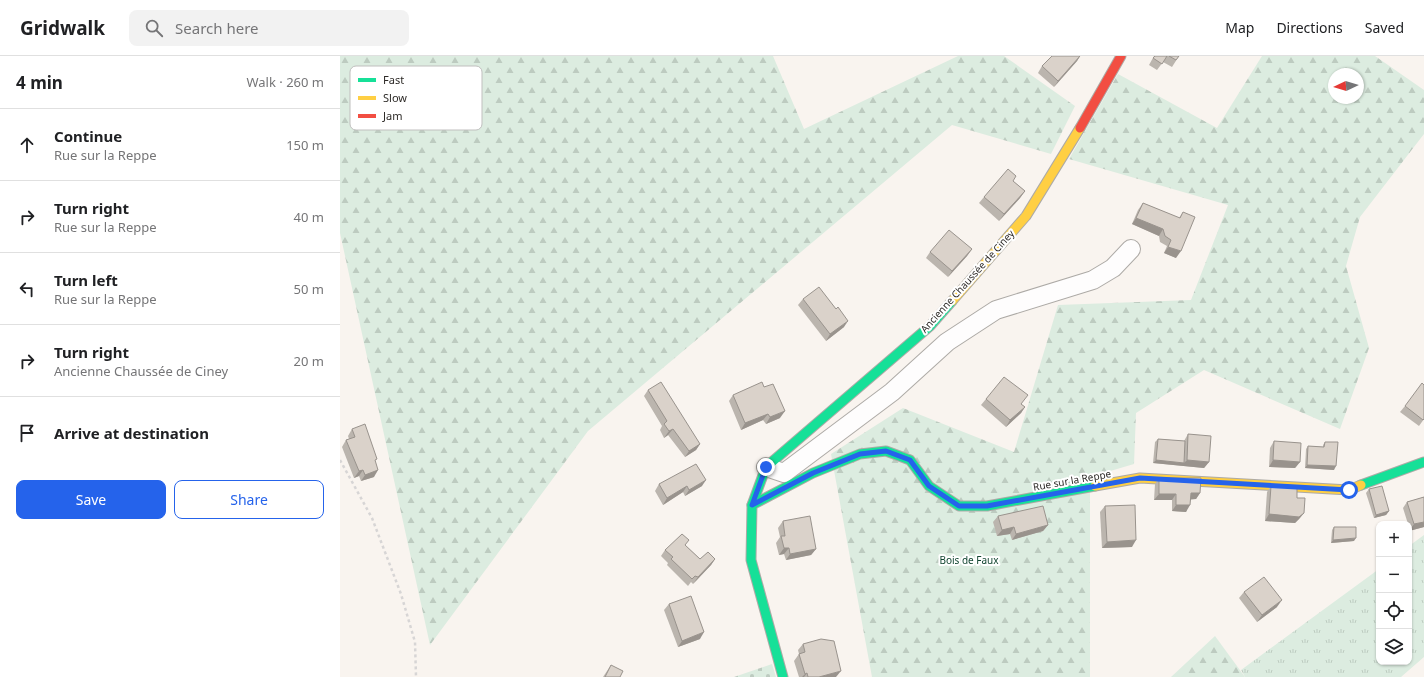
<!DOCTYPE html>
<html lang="en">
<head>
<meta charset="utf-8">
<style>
  body { margin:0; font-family:"Noto Sans",sans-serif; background:#f2f2f2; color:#202124 }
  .controls { position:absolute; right:12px; bottom:12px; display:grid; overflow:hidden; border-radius:8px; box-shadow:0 1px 3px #0004 }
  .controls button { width:36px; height:36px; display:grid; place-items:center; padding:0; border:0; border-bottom:1px solid #e0e0e0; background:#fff; color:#202124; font:20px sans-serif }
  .compass { position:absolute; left:988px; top:12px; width:36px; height:36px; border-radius:50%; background:#fff; box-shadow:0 1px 3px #0004; rotate:266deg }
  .stop { position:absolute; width:12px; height:12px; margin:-9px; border:3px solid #2563eb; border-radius:50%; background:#fff }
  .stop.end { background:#2563eb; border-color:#fff; box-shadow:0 1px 4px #0008 }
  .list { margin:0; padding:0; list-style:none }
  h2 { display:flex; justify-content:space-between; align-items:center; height:52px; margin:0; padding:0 16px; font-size:17px }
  h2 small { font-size:13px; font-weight:400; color:#757577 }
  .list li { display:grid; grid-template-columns:26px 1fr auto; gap:12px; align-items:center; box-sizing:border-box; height:72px; padding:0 16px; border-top:1px solid #e0e0e0 }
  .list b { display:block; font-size:15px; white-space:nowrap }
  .list p { margin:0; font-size:13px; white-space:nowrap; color:#757577 }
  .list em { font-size:13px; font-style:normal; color:#757577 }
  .actions { display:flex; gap:8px; padding:12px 16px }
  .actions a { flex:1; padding:9px 0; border:1px solid #2563eb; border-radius:8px; text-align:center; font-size:14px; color:#2563eb }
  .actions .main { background:#2563eb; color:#fff }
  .icon { flex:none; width:22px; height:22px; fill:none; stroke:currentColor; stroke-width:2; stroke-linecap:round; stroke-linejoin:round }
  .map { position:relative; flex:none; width:1084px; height:621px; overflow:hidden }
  header { display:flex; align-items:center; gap:24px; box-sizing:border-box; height:56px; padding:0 20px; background:#fff; border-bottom:1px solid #e0e0e0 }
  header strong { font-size:19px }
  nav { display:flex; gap:22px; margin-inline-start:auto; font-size:14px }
  .search { width:280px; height:36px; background:#f2f2f2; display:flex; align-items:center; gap:10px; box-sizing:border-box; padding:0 14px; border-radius:8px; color:#757577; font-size:15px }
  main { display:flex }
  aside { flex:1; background:#fff }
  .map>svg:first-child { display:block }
  .grass { fill:url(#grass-tufts) }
  .forest { fill:url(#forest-firs); fill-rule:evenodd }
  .cemetery { fill:url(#cemetery-stones) }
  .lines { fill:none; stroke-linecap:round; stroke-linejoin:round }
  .street-casing { stroke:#adaaa6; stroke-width:20 }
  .fast-casing { stroke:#adaaa6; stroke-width:11 }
  .slow-casing { stroke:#adaaa6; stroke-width:11 }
  .jam-casing { stroke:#adaaa6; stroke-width:11 }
  .path { stroke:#d7d5d5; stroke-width:2.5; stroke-dasharray:3 3; stroke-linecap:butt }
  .street { stroke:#fefdfd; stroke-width:18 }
  .fast { stroke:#16e098; stroke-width:9 }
  .slow { stroke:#ffcf43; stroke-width:9 }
  .jam { stroke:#f24e42; stroke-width:9 }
  .wall { fill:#bbb5ae }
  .shaded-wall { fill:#99938d }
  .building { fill:#dad2ca; stroke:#99938d }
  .route { stroke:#2563eb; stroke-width:5 }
  .labels { text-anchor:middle; stroke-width:4; stroke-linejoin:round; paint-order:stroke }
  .street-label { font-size:10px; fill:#2d2a27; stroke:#fff }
  .park-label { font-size:10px; fill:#10442f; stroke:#fff }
  .key { fill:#fff; stroke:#c0bfbe; stroke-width:1 }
  .key-label { font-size:11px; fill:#2d2a27 }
</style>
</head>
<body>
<header>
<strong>Gridwalk</strong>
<div class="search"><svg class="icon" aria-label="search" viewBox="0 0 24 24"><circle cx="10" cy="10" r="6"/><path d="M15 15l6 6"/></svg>Search here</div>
<nav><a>Map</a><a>Directions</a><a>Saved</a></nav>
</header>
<main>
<aside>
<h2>4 min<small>Walk · 260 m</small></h2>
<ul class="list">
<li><svg class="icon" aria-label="ahead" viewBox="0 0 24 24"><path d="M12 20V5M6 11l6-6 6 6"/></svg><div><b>Continue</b><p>Rue sur la Reppe</p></div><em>150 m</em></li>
<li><svg class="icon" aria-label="right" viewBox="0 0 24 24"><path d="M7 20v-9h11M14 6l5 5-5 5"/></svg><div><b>Turn right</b><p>Rue sur la Reppe</p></div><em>40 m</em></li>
<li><svg class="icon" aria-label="left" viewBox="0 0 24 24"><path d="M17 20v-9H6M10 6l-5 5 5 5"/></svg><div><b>Turn left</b><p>Rue sur la Reppe</p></div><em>50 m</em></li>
<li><svg class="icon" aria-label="right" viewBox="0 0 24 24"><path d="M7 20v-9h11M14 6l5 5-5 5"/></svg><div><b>Turn right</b><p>Ancienne Chaussée de Ciney</p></div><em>20 m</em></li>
<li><svg class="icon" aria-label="arrive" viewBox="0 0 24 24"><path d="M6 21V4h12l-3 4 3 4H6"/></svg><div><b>Arrive at destination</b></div></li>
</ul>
<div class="actions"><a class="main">Save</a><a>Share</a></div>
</aside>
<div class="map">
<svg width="1084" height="621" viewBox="0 0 1084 621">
  <defs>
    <pattern id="grass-tufts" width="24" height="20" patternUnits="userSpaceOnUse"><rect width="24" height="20" fill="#dcece0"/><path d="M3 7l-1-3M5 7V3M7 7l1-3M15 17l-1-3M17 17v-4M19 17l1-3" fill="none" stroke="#bdcbc0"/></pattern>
    <pattern id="forest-firs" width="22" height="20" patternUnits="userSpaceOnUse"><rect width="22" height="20" fill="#dcece0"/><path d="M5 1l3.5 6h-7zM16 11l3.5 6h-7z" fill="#bdcbc0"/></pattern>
    <pattern id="cemetery-stones" width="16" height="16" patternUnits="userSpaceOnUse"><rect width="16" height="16" fill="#dcece0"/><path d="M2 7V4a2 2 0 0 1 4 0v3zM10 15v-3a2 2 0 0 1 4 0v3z" fill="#bdcbc0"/></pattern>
  </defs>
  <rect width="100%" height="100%" fill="#f9f4ef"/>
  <path class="grass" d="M1084,479V601L1061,621H905L901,614L1039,513V606H1069V490Z"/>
  <g class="forest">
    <path d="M0,0H433L464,73L618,0H664L735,50L711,98L612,69L248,375L90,589L0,177Z"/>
    <path d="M922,0H1035L1084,34V78L1020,161L1006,210L1029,292L1000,373L864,314L796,357L794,408L750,421V621H532L491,398L563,352L674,396L718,249L851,244L888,149L729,103L778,18L877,72ZM994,18H1018V42H994Z"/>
    <path d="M875,580L905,621H831Z"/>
  </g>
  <path class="cemetery" d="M432,608L436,621H394Z"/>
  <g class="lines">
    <defs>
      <path id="street" d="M426,411L444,417L552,336L607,286L656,254L753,224L773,212L791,193"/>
      <g id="fast">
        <path d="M1021,429L1084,406"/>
        <path d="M412,449L473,417L520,398L546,395L570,404L589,430L619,450H647L755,430"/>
        <path d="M443,621L411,504L412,449L426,411L590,270L612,245"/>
      </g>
      <g id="slow">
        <path d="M612,245L686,160L740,72"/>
        <path d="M755,430L800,422L1009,434L1021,429"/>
      </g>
      <path id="jam" d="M740,72L781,0"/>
    </defs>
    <use href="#street" class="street-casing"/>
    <use href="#fast" class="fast-casing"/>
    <use href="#slow" class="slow-casing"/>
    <use href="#jam" class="jam-casing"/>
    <path class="path" d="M0,404L32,462L61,538L75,586L76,621"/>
    <use href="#street" class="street"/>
    <use href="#fast" class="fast"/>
    <use href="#slow" class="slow"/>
    <use href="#jam" class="jam"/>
  </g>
  <g class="wall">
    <path d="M740,0L737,5L714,31L698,17L702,10Z"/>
    <path d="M814,0H839L832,11L823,6L817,14L809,9Z"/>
    <path d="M673,125L685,135L680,142L659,165L639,147L644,141Z"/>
    <path d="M803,147L839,162L843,156L836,202L824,197L827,190L820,186L819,180L792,168L798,154Z"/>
    <path d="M632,193L627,200L608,221L586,202L590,196Z"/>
    <path d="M463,243L504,271L486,285L458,249Z"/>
    <path d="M308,334L360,388L356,394L345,401L328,379L324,382L320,374L322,370L304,340Z"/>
    <path d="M393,339L440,362L426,368L423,364L401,374L389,345Z"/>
    <path d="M646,343L681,348L685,351L681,357L666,371L641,349Z"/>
    <path d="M1065,350L1084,363L1079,370L1060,356Z"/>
    <path d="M12,373L35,406L34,421L21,425L19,420L14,422L2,391L6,384L9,383L8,380Z"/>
    <path d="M848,378L869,406L864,412L813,407L815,386L818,383L844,385Z"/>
    <path d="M934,385L960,406L955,412L929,411L930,392Z"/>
    <path d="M985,386L994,414L965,412L966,393L968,390L983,391V389Z"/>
    <path d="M819,422L860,437L856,443H851L846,456L832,455V444H814L815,428Z"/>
    <path d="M319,428L362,430L345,440L343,436L323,449L315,435Z"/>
    <path d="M931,430L957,442L964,457L959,463L955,467L925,465L927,436Z"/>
    <path d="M1029,433L1049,455L1046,459L1034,462L1026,437Z"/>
    <path d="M1084,441V471L1069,475V468H1068L1063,452L1067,446Z"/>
    <path d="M765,450L792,491L762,492L760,456Z"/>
    <path d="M658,460L708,469L703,475L672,484L670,478L657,480L653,466Z"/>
    <path d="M443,465L476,493L471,499L446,504L444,498L439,499L436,487L440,481L438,472Z"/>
    <path d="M994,471L1014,485L991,487L992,474Z"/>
    <path d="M346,490L360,503H375L371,509L353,528L351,526L348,530L327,509L328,507L321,500L325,494Z"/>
    <path d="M904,536L937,551L917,566L899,542Z"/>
    <path d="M329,548L360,583L338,591L324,554Z"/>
    <path d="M463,588L496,621H459L454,605L459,598L458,594Z"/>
    <path d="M271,609L280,621H263Z"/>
  </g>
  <g class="shaded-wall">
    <path d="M740,0L737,5L714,31L718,25Z"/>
    <path d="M685,135L680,142L659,165L664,158Z"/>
    <path d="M796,162L823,173L819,180L792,168Z"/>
    <path d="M828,191L841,195L836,202L824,197Z"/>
    <path d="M632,193L627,200L608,221L612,215Z"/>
    <path d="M508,265L504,271L486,285L490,278Z"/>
    <path d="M685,351L681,357L666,371L670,364Z"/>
    <path d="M445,355L440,362L426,368L430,361Z"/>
    <path d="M428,358L423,364L401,374L405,367Z"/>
    <path d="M333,373L328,379L324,382L329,375Z"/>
    <path d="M360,388L356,394L345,401L349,395Z"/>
    <path d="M816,404L844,407L847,404L869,406L864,412L813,407Z"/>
    <path d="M933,404L960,406L955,412L929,411Z"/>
    <path d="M967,409L996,410L994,414L965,412Z"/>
    <path d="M23,414L19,420L14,422L19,415Z"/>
    <path d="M38,414L34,421L21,425L25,419Z"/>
    <path d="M366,424L362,430L345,440L349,434Z"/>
    <path d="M347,430L343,436L323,449L327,442Z"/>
    <path d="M851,437H860L856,443L847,444Z"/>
    <path d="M819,438H836L832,444H814Z"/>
    <path d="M836,449H850L846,456L832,455Z"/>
    <path d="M1049,455L1046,459L1034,462L1036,459Z"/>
    <path d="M964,457L959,463L955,467L925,465L929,458Z"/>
    <path d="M1084,466V471L1069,475L1074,468Z"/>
    <path d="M708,469L703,475L672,484L676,478Z"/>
    <path d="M674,471L670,478L657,480L662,474Z"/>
    <path d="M1016,482L1014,485L991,487L993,484Z"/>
    <path d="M796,484L792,491L762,492L767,486Z"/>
    <path d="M444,492H449L444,498L439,499Z"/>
    <path d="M476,493L471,499L446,504L450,498Z"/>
    <path d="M375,503L371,509L353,528L358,521Z"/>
    <path d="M942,544L937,551L917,566L922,559Z"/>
    <path d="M364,576L360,583L338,591L342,585Z"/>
    <path d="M501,615L496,621H479Z"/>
    <path d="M467,617L464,621H462L465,618Z"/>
  </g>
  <g class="building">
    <path d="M712,0H740L718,25L702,10Z"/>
    <path d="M815,0H827L822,8L813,2Z"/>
    <path d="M829,0H839L836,4Z"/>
    <path d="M668,113L676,120L673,125L685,135L664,158L644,141Z"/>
    <path d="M803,147L840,162L843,156L855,161L841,195L828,191L831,184L825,180L823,173L796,162Z"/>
    <path d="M609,174L632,193L612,215L590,196Z"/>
    <path d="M479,231L496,253L498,251L508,265L490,278L463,243Z"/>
    <path d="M664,321L688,339L681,348L685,351L670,364L646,343Z"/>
    <path d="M321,326L360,388L349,395L333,373L329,375L324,368L327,365L308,334Z"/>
    <path d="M422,326L424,331L433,328L445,355L430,361L428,358L405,367L393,339Z"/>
    <path d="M1082,327L1084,329V363L1083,364L1065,350Z"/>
    <path d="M25,368L37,403L35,404L38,414L25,419L23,414L19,415L6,384L15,381L12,373Z"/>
    <path d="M848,378L871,380L869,406L847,404Z"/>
    <path d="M818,383L845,385L844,407L816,404Z"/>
    <path d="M934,385L961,387L960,406L933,404Z"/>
    <path d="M985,386H998L996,410L967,409L968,390L984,391Z"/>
    <path d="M356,408L366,424L349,434L347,430L327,442L319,428Z"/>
    <path d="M819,422H861L860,437H851L850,449H836V438H819Z"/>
    <path d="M931,430L957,432V442H965L964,457L959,461L929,458Z"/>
    <path d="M1042,430L1049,455L1036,459L1029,433Z"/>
    <path d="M1084,441V466L1074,468L1067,446Z"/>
    <path d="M795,449L796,484L767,486L765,450Z"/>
    <path d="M703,450L708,469L676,478L674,471L662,474L658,460Z"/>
    <path d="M470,460L476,493L450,498L449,492H444L441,480H445L443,465Z"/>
    <path d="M994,471H1016V482L993,484Z"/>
    <path d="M342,478L349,484L345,489L360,503L368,496L375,503L358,521L355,520L352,523L331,503L333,501L325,494Z"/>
    <path d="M924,521L942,544L922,559L904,536Z"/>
    <path d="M351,540L364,576L342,585L329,548Z"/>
    <path d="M481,583L494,585L501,615L479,621H468L467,617L465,618L459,598L465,596L463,588Z"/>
    <path d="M271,609L283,615L280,621H265Z"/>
  </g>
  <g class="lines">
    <path class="route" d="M426,411L412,449L473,417L520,398L546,395L570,404L589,430L619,450H647L800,422L1009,434"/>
  </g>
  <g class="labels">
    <g class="street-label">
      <text transform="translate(627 225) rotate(-48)" y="4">Ancienne Chaussée de Ciney</text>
      <text transform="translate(732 424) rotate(-10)" y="4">Rue sur la Reppe</text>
    </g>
    <g class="park-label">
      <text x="629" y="508">Bois de Faux</text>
    </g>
  </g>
  <rect x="10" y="10" width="132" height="64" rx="6" class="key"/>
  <rect x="18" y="22" width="18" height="4" fill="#16e098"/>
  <rect x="18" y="40" width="18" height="4" fill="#ffcf43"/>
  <rect x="18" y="58" width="18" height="4" fill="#f24e42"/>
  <g class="key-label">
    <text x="43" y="28">Fast</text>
    <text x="43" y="46">Slow</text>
    <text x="43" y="64">Jam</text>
  </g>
</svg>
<div class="controls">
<button>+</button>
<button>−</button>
<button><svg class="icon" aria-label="locate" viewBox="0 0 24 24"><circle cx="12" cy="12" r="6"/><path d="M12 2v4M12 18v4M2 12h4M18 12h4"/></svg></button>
<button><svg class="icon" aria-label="layers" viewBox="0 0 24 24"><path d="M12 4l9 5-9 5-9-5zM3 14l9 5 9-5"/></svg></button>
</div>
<svg class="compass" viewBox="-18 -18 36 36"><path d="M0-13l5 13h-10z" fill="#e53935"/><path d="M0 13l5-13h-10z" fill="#757577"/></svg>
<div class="stop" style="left:1009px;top:434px"></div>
<div class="stop end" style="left:426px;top:411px"></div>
</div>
</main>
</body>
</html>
